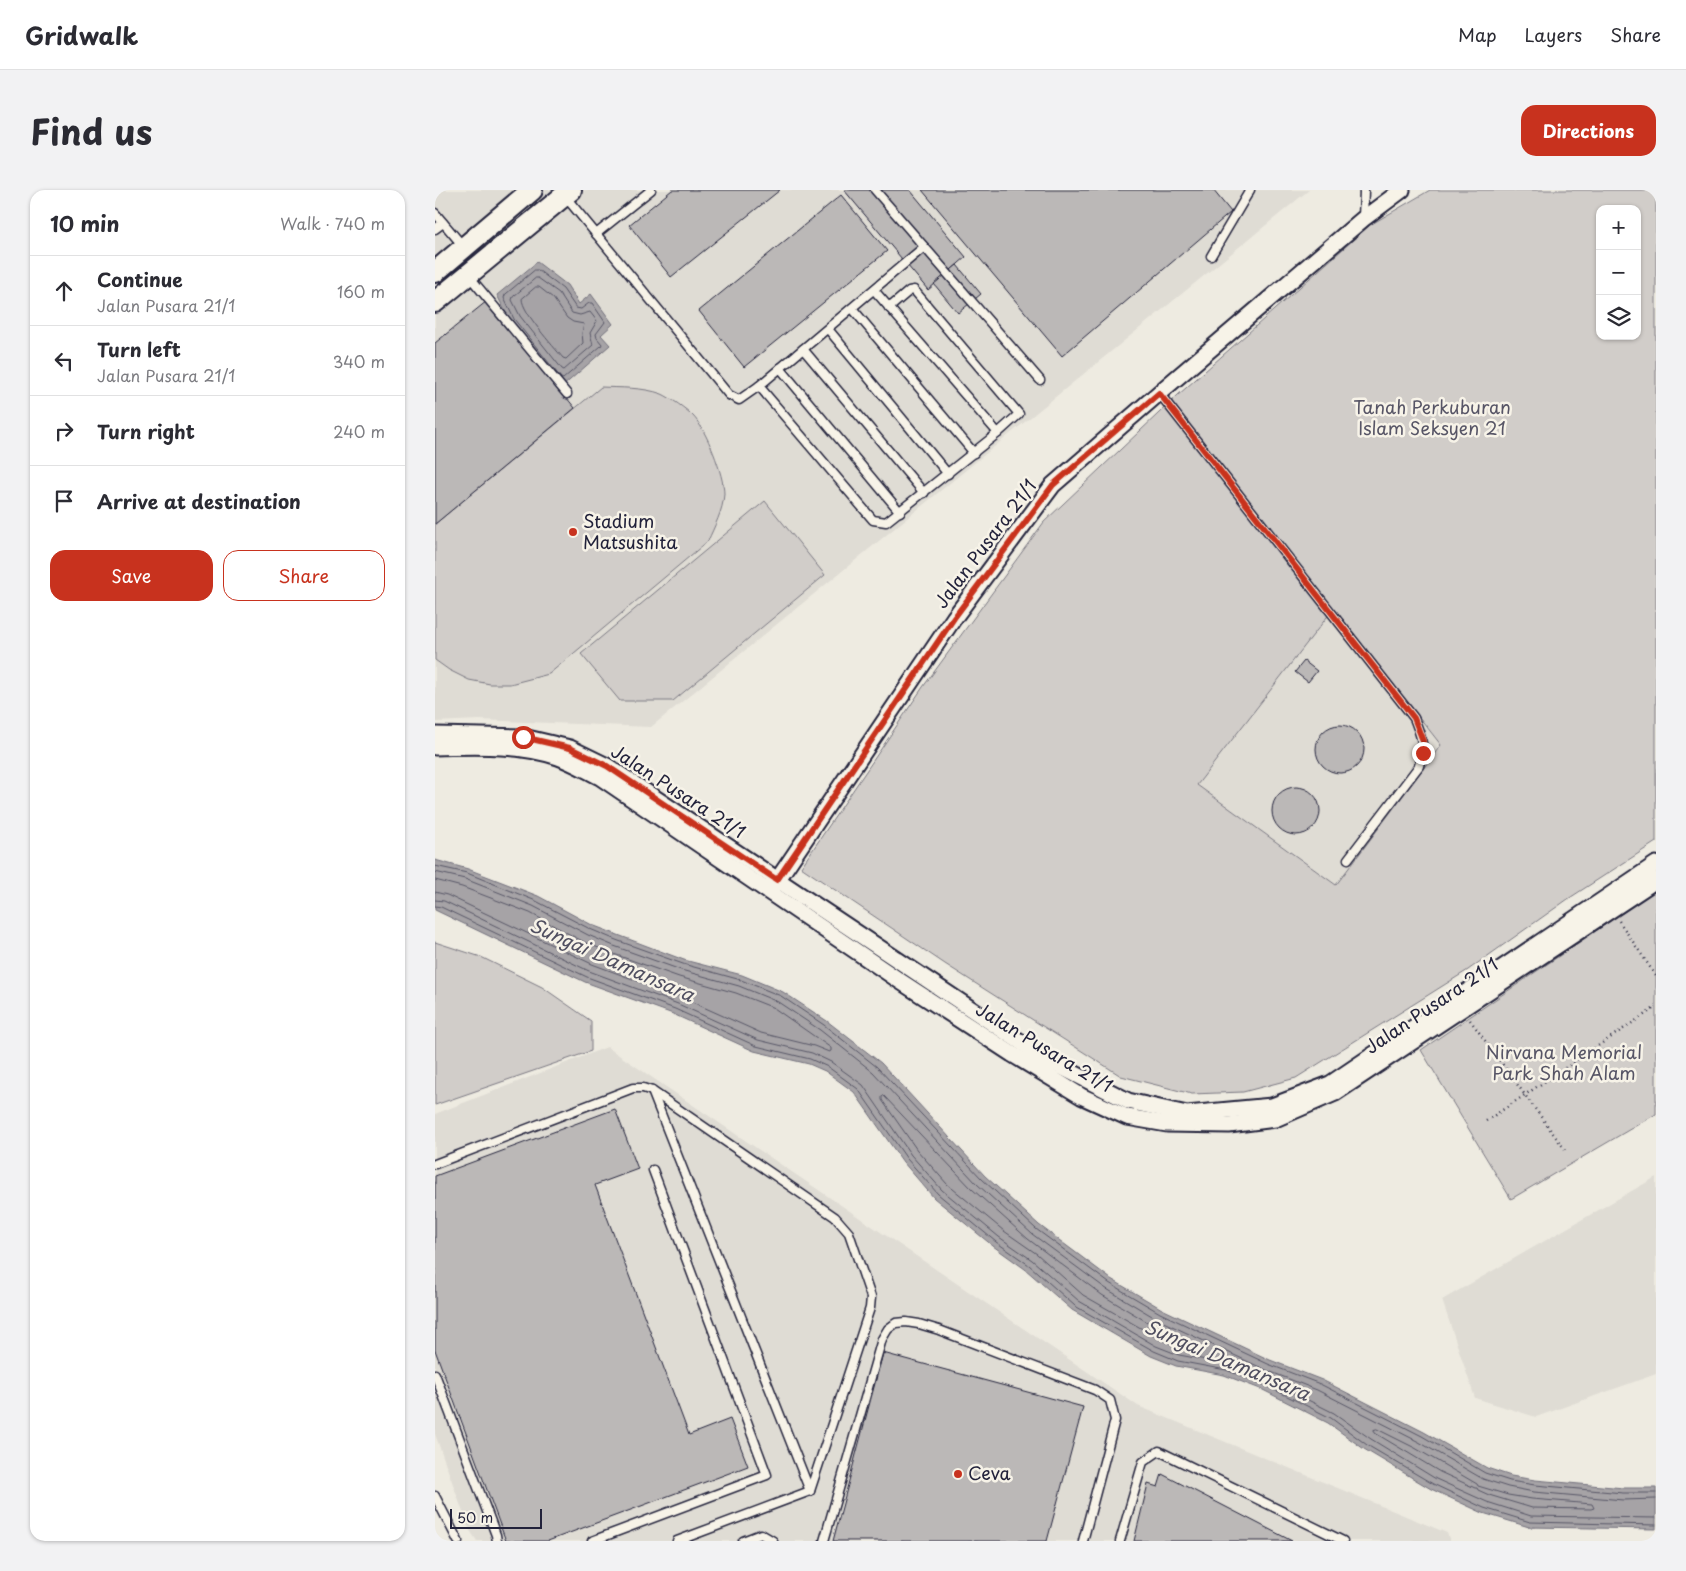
<!DOCTYPE html>
<html lang="en">
<head>
<meta charset="utf-8">
<style>
  body { margin:0; font-family:"Playpen Sans",sans-serif; background:#f2f2f3; color:#2b2b33 }
  .controls { position:absolute; right:15px; top:15px; display:grid; overflow:hidden; border-radius:10px; box-shadow:0 1px 4px #0004 }
  .controls button { width:45px; height:45px; display:grid; place-items:center; padding:0; border:0; border-bottom:1px solid #e1e1e2; background:#fff; color:#2b2b33; font:25px sans-serif }
  .scale { position:absolute; left:15px; bottom:12px; width:92px; box-sizing:border-box; padding-left:5px; border:2px solid #22223b; border-top:0; font-size:14px; line-height:18px; white-space:nowrap; color:#22223b; -webkit-text-stroke:4px #f7f3e8; paint-order:stroke }
  .stop { position:absolute; width:15px; height:15px; margin:-11px; border:4px solid #c8321e; border-radius:50%; background:#fff }
  .stop.end { background:#c8321e; border-color:#fff; box-shadow:0 1px 5px #0008 }
  .list { margin:0; padding:0; list-style:none }
  h2 { display:flex; justify-content:space-between; align-items:center; height:65px; margin:0; padding:0 20px; font-size:21px }
  h2 small { font-size:16px; font-weight:400; color:#7c7c81 }
  .list li { display:grid; grid-template-columns:32px 1fr auto; gap:15px; align-items:center; box-sizing:border-box; height:70px; padding:0 20px; border-top:1px solid #e1e1e2 }
  .list b { display:block; font-size:19px; white-space:nowrap }
  .list p { margin:0; font-size:16px; white-space:nowrap; color:#7c7c81 }
  .list em { font-size:16px; font-style:normal; color:#7c7c81 }
  .actions { display:flex; gap:10px; padding:15px 20px }
  .actions a { flex:1; padding:11px 0; border:1px solid #c8321e; border-radius:15px; text-align:center; font-size:18px; color:#c8321e }
  .actions .main { background:#c8321e; color:#fff }
  .icon { flex:none; width:28px; height:28px; fill:none; stroke:currentColor; stroke-width:2; stroke-linecap:round; stroke-linejoin:round }
  .map { position:relative; flex:none; width:1221px; height:1351px; overflow:hidden; border-radius:15px }
  header { display:flex; align-items:center; gap:30px; box-sizing:border-box; height:70px; padding:0 25px; background:#fff; border-bottom:1px solid #e1e1e2 }
  header strong { font-size:24px }
  nav { display:flex; gap:28px; margin-inline-start:auto; font-size:18px }
  .intro { display:flex; align-items:center; justify-content:space-between; box-sizing:border-box; height:120px; padding:0 30px }
  h1 { margin:0; font-size:35px }
  .button { padding:12px 22px; border-radius:15px; background:#c8321e; color:#fff; font-size:18px; font-weight:700 }
  main { display:flex; gap:30px; padding:0 30px }
  aside { flex:1; background:#fff; border-radius:15px; box-shadow:0 1px 4px #0004 }
  .map>svg:first-child { display:block }
  .built { fill:#dfdcd4 }
  .green { fill:#d1cdc9; stroke:#7a7882; fill-rule:evenodd }
  .water { fill:#a6a3a6; stroke:#716f7b }
  .lines { fill:none; stroke-linecap:round; stroke-linejoin:round }
  .shore { stroke:#575666; stroke-width:1 }
  .building { fill:#bbb8b7; stroke:#22223b }
  .service-casing { stroke:#22223b; stroke-width:11 }
  .minor-casing { stroke:#22223b; stroke-width:19 }
  .secondary-casing { stroke:#22223b; stroke-width:24 }
  .path { stroke:#22223b; stroke-width:2.5; stroke-dasharray:1 4; stroke-linecap:butt }
  .service { stroke:#f7f3e8; stroke-width:8 }
  .minor { stroke:#f7f3e8; stroke-width:15 }
  .secondary { stroke:#f7f3e8; stroke-width:20 }
  .route { stroke:#c8321e; stroke-width:6 }
  .poi-dot { fill:#c8321e; stroke:#f7f3e8; stroke-width:2 }
  .labels { text-anchor:middle; stroke-width:5; stroke-linejoin:round; paint-order:stroke }
  .park-label { font-size:18px; fill:#575566; stroke:#f7f3e8 }
  .poi-label { font-size:18px; fill:#22223b; stroke:#f7f3e8; text-anchor:start }
  .street-label { font-size:18px; fill:#22223b; stroke:#f7f3e8 }
  .water-label { font-size:19px; font-style:italic; fill:#504f60; stroke:#f7f3e8 }
</style>
</head>
<body>
<header>
<strong>Gridwalk</strong>
<nav><a>Map</a><a>Layers</a><a>Share</a></nav>
</header>
<div class="intro"><h1>Find us</h1><a class="button">Directions</a></div>
<main>
<aside>
<h2>10 min<small>Walk · 740 m</small></h2>
<ul class="list">
<li><svg class="icon" aria-label="ahead" viewBox="0 0 24 24"><path d="M12 20V5M6 11l6-6 6 6"/></svg><div><b>Continue</b><p>Jalan Pusara 21/1</p></div><em>160 m</em></li>
<li><svg class="icon" aria-label="left" viewBox="0 0 24 24"><path d="M17 20v-9H6M10 6l-5 5 5 5"/></svg><div><b>Turn left</b><p>Jalan Pusara 21/1</p></div><em>340 m</em></li>
<li><svg class="icon" aria-label="right" viewBox="0 0 24 24"><path d="M7 20v-9h11M14 6l5 5-5 5"/></svg><div><b>Turn right</b></div><em>240 m</em></li>
<li><svg class="icon" aria-label="arrive" viewBox="0 0 24 24"><path d="M6 21V4h12l-3 4 3 4H6"/></svg><div><b>Arrive at destination</b></div></li>
</ul>
<div class="actions"><a class="main">Save</a><a>Share</a></div>
</aside>
<div class="map">
<svg width="1221" height="1351" viewBox="0 0 1221 1351">
  <rect width="100%" height="100%" fill="#eeebe1"/>
  <filter id="ink" filterUnits="userSpaceOnUse"><feTurbulence type="fractalNoise" baseFrequency=".02" numOctaves="2"/><feDisplacementMap in="SourceGraphic" scale="10" xChannelSelector="R" yChannelSelector="G"/><feConvolveMatrix kernelMatrix="1 2 1 2 8 2 1 2 1" color-interpolation-filters="sRGB"/></filter>
  <g filter="url(#ink)">
    <g class="built">
      <path d="M0,0H874L216,537L44,530L0,532Z"/>
      <path d="M899,418L1006,555L901,695L762,595Z"/>
      <path d="M172,857L703,1216L1012,1343L1015,1351H42L34,1339L0,1244V924Z"/>
      <path d="M1221,987V1184L1101,1227L1040,1208L1007,1110Z"/>
    </g>
    <g class="green">
      <path d="M995,0H1221V652L1133,709L1033,780L861,888L808,902L757,904L686,886L510,774L366,677L488,497L609,332L743,205L935,35ZM1165,19H1202V146H1165ZM899,418L1006,555L901,695L762,595Z"/>
      <path d="M166,197C185,198 208,197 227,204C234,207 253,220 258,226C271,239 289,285 289,304C288,321 279,337 273,351L114,484L75,494H55L34,490L14,480L0,470V334Z"/>
      <path d="M330,311L390,385L238,511H185L146,464Z"/>
      <path d="M1221,700V924L1076,1009L986,860Z"/>
      <path d="M0,752L46,767L107,797L156,831V861L0,915Z"/>
    </g>
    <g class="water">
      <path d="M102,72L132,95L144,114L156,104L178,134L166,145L175,155L127,197L75,131L62,105Z"/>
      <path d="M0,670L33,679L103,706L157,735L183,745L249,770L307,785L348,802L392,831L446,873L550,986L604,1035L676,1089L727,1119L835,1170L887,1190L989,1242L1052,1278L1076,1286L1100,1290L1189,1298H1221V1339L1094,1337L1048,1323L996,1299L929,1259L893,1233L828,1200L789,1185L741,1176L716,1166L637,1120L590,1079L558,1056L499,1008L468,972L419,902L390,881L374,874L319,861L238,824L150,792L0,720Z"/>
    </g>
    <g class="lines">
      <g class="shore">
        <path d="M100,80H103L128,99L141,118L146,119L154,113H157L170,132L161,144L162,148L167,154L166,156L128,189L126,188L79,129L69,108L70,105Z"/>
        <path d="M101,88H103L124,103L137,123L145,125L155,122L162,131L155,143L158,155L129,180L127,179L85,126L77,110L78,107Z"/>
        <path d="M101,97H104L118,108L132,128L138,132L149,134L147,143L148,153L131,169L128,168C118,156 87,122 87,109Z"/>
        <path d="M0,676L32,683L101,711L155,739L181,750L248,774L306,790L346,806L389,835L442,877L547,989L601,1039L674,1093L725,1123L833,1174L885,1194L987,1246L1050,1283L1075,1291L1100,1295L1188,1303H1221"/>
        <path d="M0,682L30,689L98,716L153,745L179,756L246,780L304,796L343,812L385,840L438,882L542,994L597,1044L670,1098L722,1129L831,1180L882,1200L984,1252L1048,1289L1073,1297L1099,1302L1188,1310L1221,1309"/>
        <path d="M0,690L27,697L95,723L149,752L176,763L244,787L301,803L339,818L396,858V861L394,862L379,856L326,843L246,807L157,774L12,705L0,702"/>
        <path d="M0,710L9,711L154,781L243,814L323,850L377,863L396,872L428,895L476,965L507,1000L564,1047L597,1070L644,1111L721,1156L744,1165L793,1174L833,1190L899,1223L936,1249L1001,1289L1052,1312L1096,1326L1221,1328"/>
        <path d="M0,716L6,717L152,787L240,819L321,856L375,869L393,877L423,899L472,969L503,1004L561,1052L594,1075L640,1116L719,1161L743,1171L791,1180L830,1195L896,1228L932,1255L998,1294L1049,1318L1095,1332L1221,1335"/>
        <path d="M449,906L537,999L593,1049L667,1105L719,1136L762,1156V1160L747,1158L725,1149L648,1105L602,1064L569,1041L512,994L482,960L447,910V907Z"/>
        <path d="M942,1239L980,1258L1042,1294L1043,1296L1073,1305L1097,1309L1157,1314L1159,1318L1156,1319L1097,1318L1054,1305L1043,1300L1042,1298H1040L1005,1282L940,1243L939,1240Z"/>
      </g>
    </g>
    <g class="building">
      <path d="M237,0H345L236,87L194,35Z"/>
      <path d="M409,0H475L531,67L493,100Z"/>
      <path d="M487,0H778L796,22L627,166Z"/>
      <path d="M406,5L452,61L309,177L264,121Z"/>
      <path d="M522,75L546,104L523,123L499,94Z"/>
      <path d="M52,111L140,218L0,334V153Z"/>
      <path d="M869,471L882,481L873,492L860,482Z"/>
      <circle cx="905" cy="559" r="24"/>
      <circle cx="861" cy="621" r="24"/>
      <path d="M180,919L203,979L160,995L254,1245L295,1229L313,1276L113,1351H71L0,1160V986Z"/>
      <path d="M448,1163L648,1217L612,1351H398Z"/>
      <path d="M727,1284L857,1351H699L713,1294L723,1297Z"/>
    </g>
    <g class="lines">
      <defs>
        <g id="service">
          <path d="M440,0L605,190"/>
          <path d="M129,5L294,205L304,210L324,196L368,159L489,57"/>
          <path d="M0,23L28,56"/>
          <path d="M928,29L929,0"/>
          <path d="M0,39L8,33"/>
          <path d="M161,44L216,0"/>
          <path d="M776,66L815,0"/>
          <path d="M34,86L132,204"/>
          <path d="M439,100L563,243"/>
          <path d="M417,118L539,263"/>
          <path d="M393,139L513,284"/>
          <path d="M368,159L489,303"/>
          <path d="M345,178L465,322"/>
          <path d="M324,196L438,330L451,332L563,243L584,224L479,100L474,101L454,118"/>
          <path d="M724,203L979,528C987,549 990,554 984,576L913,669"/>
          <path d="M217,901L375,1301"/>
          <path d="M0,974L198,898H208L217,901L400,1027L414,1043L436,1107L435,1118L375,1301L242,1351"/>
          <path d="M0,1184L61,1345L62,1351"/>
          <path d="M0,1306L23,1351"/>
          <path d="M157,1351L332,1285L218,980"/>
          <path d="M308,1351L326,1344L338,1351"/>
          <path d="M389,1351L447,1149L453,1139L461,1133L471,1132L484,1134L504,1140L660,1200L675,1210L680,1230L648,1351"/>
          <path d="M685,1351L708,1272L724,1261L908,1351"/>
        </g>
        <g id="minor">
          <path d="M0,545L88,547L135,558L172,576L611,869L693,911L752,924L837,916L895,894L1221,674"/>
          <path d="M0,557C41,556 84,554 123,567C137,572 151,580 165,587L465,791L577,864L646,906L692,927L732,934L794,935L840,929L900,903L1221,690"/>
          <path d="M337,698L519,428L618,295L724,203L928,29L967,0"/>
        </g>
        <g id="secondary">
          <path d="M0,82L97,0"/>
          <path d="M0,112L136,0"/>
        </g>
      </defs>
      <use href="#service" class="service-casing"/>
      <use href="#minor" class="minor-casing"/>
      <use href="#secondary" class="secondary-casing"/>
      <g class="path">
        <path d="M1184,731L1221,786"/>
        <path d="M1035,830L1131,961"/>
        <path d="M1051,931L1221,817"/>
      </g>
      <use href="#service" class="service"/>
      <use href="#minor" class="minor"/>
      <use href="#secondary" class="secondary"/>
    </g>
  </g>
  <g class="lines" filter="url(#ink)">
    <path class="route" d="M88,547L135,558L172,576L342,690L519,428L618,295L724,203L979,528L988,551V563"/>
  </g>
  <g class="poi-dot">
    <circle cx="138" cy="342" r="5"/>
    <circle cx="523" cy="1284" r="5"/>
  </g>
  <g class="labels">
    <g class="park-label">
      <text x="997" y="224">Tanah Perkuburan<tspan x="997" dy="21">Islam Seksyen 21</tspan></text>
      <text x="1129" y="869">Nirvana Memorial<tspan x="1129" dy="21">Park Shah Alam</tspan></text>
    </g>
    <g class="poi-label">
      <text x="148" y="338">Stadium<tspan x="148" dy="21">Matsushita</tspan></text>
      <text x="533" y="1290">Ceva</text>
    </g>
    <g class="street-label">
      <text transform="translate(551 354) rotate(-53)" y="6">Jalan Pusara 21/1</text>
      <text transform="translate(243 602) rotate(33)" y="6">Jalan Pusara 21/1</text>
      <text transform="translate(997 816) rotate(-34)" y="6">Jalan Pusara 21/1</text>
      <text transform="translate(609 858) rotate(31)" y="6">Jalan Pusara 21/1</text>
    </g>
    <g class="water-label">
      <text transform="translate(177 770) rotate(24)" y="7">Sungai Damansara</text>
      <text transform="translate(792 1170) rotate(23)" y="7">Sungai Damansara</text>
    </g>
  </g>
</svg>
<div class="controls">
<button>+</button>
<button>−</button>
<button><svg class="icon" aria-label="layers" viewBox="0 0 24 24"><path d="M12 4l9 5-9 5-9-5zM3 14l9 5 9-5"/></svg></button>
</div>
<div class="scale">50 m</div>
<div class="stop" style="left:88px;top:547px"></div>
<div class="stop end" style="left:988px;top:563px"></div>
</div>
</main>
</body>
</html>
